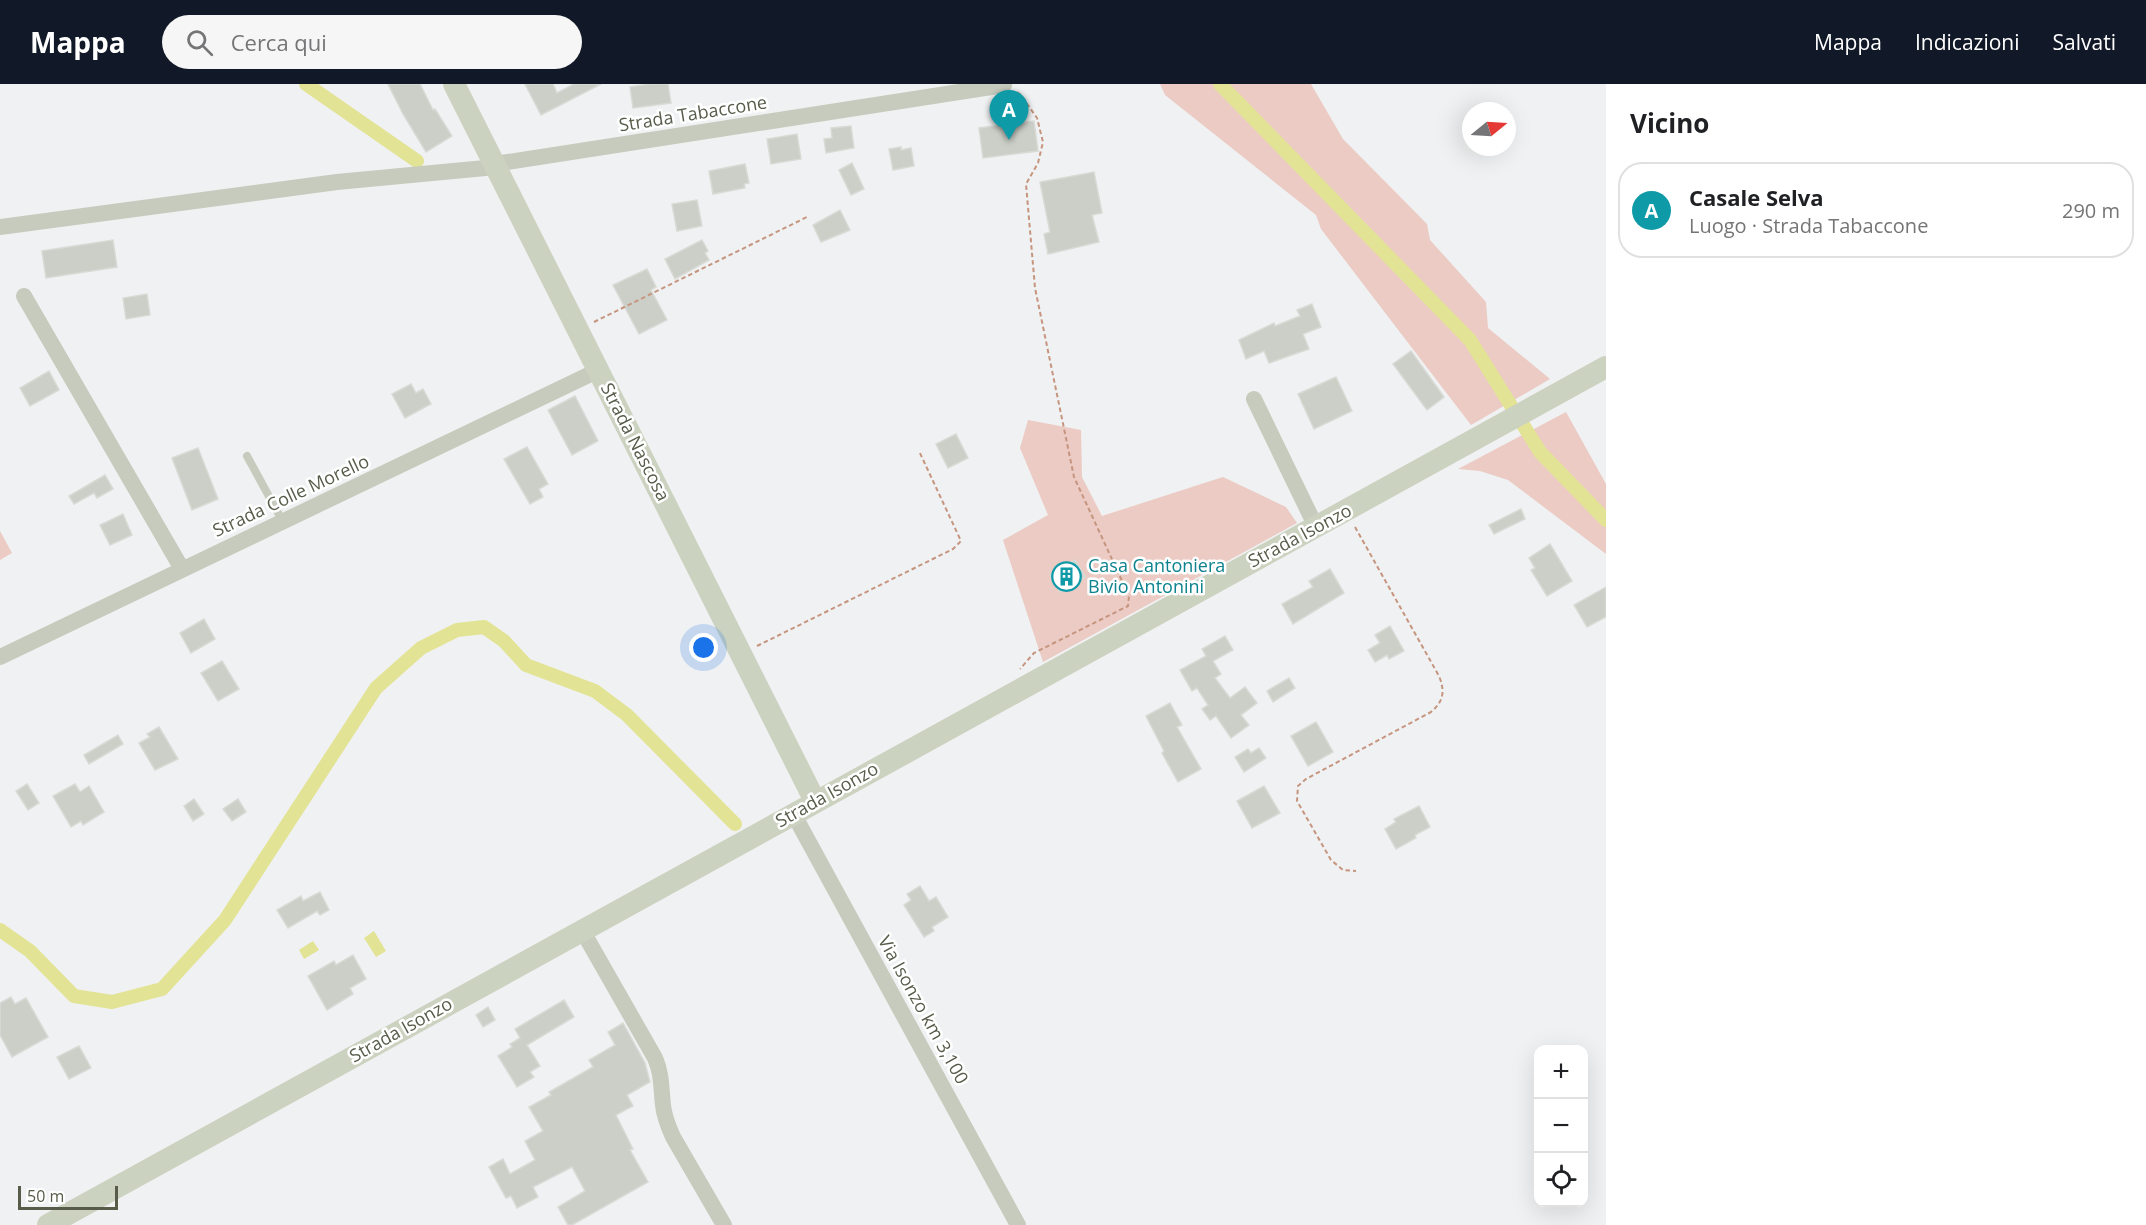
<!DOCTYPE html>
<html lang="it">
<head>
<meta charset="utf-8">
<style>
  body { margin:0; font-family:"Open Sans",sans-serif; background:#f6f6f6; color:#202124 }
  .controls { position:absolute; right:18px; bottom:18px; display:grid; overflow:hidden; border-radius:12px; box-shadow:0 6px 24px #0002 }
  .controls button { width:54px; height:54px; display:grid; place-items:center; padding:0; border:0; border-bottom:2px solid #e0e0e0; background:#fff; color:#202124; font:30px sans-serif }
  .compass { position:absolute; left:1462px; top:18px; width:54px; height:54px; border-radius:50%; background:#fff; box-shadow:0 6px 24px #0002; rotate:72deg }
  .scale { position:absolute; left:18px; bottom:15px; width:100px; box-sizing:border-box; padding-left:6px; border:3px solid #575c4a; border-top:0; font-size:16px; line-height:21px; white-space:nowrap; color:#575c4a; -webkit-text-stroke:4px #fff; paint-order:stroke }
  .you { position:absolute; left:704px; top:564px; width:21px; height:21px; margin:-15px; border:4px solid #fff; border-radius:50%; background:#1a73e8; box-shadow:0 0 0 9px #1a73e833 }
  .badge { display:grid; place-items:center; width:39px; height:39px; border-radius:50%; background:#111827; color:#fff; font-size:20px; font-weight:700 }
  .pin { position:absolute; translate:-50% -50px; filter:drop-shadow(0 2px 3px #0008) }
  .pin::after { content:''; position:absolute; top:32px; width:21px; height:18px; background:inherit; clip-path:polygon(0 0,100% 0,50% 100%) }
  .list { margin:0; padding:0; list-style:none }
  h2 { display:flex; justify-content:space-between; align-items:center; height:78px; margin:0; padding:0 24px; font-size:26px }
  h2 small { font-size:20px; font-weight:400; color:#757577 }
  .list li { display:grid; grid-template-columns:39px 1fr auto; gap:18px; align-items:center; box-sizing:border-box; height:96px; margin:0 12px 12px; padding:0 12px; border:2px solid #e0e0e0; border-radius:24px }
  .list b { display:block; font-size:22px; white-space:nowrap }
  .list p { margin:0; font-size:20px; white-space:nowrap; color:#757577 }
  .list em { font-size:20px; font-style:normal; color:#757577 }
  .icon { flex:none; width:33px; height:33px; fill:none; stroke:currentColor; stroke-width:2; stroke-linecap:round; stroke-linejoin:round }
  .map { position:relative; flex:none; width:1606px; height:1141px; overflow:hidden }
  header { display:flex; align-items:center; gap:36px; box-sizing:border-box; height:84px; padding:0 30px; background:#111827; color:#fff }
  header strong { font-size:28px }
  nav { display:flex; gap:33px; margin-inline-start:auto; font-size:21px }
  .search { width:420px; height:54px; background:#f6f6f6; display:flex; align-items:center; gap:15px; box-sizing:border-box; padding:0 21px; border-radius:33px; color:#757577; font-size:22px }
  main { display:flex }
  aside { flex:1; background:#fff }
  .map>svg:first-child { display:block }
  .green { fill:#ebcbc4 }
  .water { fill:#e3e395 }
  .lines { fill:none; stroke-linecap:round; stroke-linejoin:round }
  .canal { stroke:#e3e395; stroke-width:14 }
  .building { fill:#cccfc8; stroke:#d8dbd5; stroke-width:1.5 }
  .path { stroke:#c6957f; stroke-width:2; stroke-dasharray:4.5 3; stroke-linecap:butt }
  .lane { stroke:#c7cbbd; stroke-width:8 }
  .street { stroke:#c7cbbd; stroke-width:16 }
  .secondary { stroke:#ccd2c0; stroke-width:22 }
  .labels { text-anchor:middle; stroke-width:5; stroke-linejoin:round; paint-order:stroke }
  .street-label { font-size:18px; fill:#575c4a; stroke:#fff }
  .culture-label { font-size:18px; fill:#0d838f; stroke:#fff; text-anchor:start }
</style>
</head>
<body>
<header>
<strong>Mappa</strong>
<div class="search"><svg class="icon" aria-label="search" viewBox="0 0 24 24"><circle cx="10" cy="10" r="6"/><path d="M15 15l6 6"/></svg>Cerca qui</div>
<nav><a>Mappa</a><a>Indicazioni</a><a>Salvati</a></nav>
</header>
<main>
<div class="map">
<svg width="1606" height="1141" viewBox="0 0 1606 1141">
  <rect width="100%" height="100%" fill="#f0f1f2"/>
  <g class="green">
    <path d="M1160,0H1311L1343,55L1427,140L1430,156L1486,218L1488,244L1550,295L1471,341L1321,145L1316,131L1165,11Z"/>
    <path d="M1566,328L1606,400V470L1508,396L1480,387L1458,385Z"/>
    <path d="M1028,336L1081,346L1082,393L1102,432L1223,393L1286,423L1297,439L1043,578L1003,456L1048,431L1020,364Z"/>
    <path d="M0,447L12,469L0,476Z"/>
  </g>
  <g class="water">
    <path d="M374,847L386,867L376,873L364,854Z"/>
    <path d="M313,857L319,866L304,875L299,866Z"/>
  </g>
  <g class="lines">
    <g class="canal">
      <path d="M306,0L417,77"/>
      <path d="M1220,0L1470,256L1540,368L1606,436"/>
      <path d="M0,846L30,867L74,912L112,918L162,905L225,836L376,604L421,564L457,546L484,543L504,557L526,581L595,607L627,631L735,740"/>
    </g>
  </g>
  <g class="building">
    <path d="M388,0H420L433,26L435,25L452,52L426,68L403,30Z"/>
    <path d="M525,0H553L557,9L574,0H601L541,31Z"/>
    <path d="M650,0H668L671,19L633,24L630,3Z"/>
    <path d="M1034,37L1038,67L983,74L979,44Z"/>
    <path d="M851,42L854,64L826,69L824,55L832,54L831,44Z"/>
    <path d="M797,50L801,75L771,80L767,55Z"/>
    <path d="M901,63V66L911,64L914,82L893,86L889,65Z"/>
    <path d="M852,79L864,105L851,111L839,86Z"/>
    <path d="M745,80L749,99L744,100L745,104L713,110L709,87Z"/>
    <path d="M1094,88L1102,129L1092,131L1099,158L1048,170L1044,150L1050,148L1040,98Z"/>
    <path d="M697,116L702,142L677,147L672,120Z"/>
    <path d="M840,126L850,146L821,158L813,141Z"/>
    <path d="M113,156L117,183L46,194L42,167Z"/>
    <path d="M702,156L708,167L705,169L709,176L675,195L665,175Z"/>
    <path d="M647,185L656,203L651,206L667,236L639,250L613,201Z"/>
    <path d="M147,210L150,231L126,235L123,214Z"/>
    <path d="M1312,220L1321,243L1303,250L1309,265L1269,279L1264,267L1246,275L1239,256L1274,239L1275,242L1300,232L1297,226Z"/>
    <path d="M1411,267L1444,313L1427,326L1393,280Z"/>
    <path d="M49,287L59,306L30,322L20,304Z"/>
    <path d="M1336,293L1352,327L1314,345L1298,310Z"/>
    <path d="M411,300L416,309L423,305L431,320L405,334L392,310Z"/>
    <path d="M575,312L598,357L572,371L548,326Z"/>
    <path d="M956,350L968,374L948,384L936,360Z"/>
    <path d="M527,363L548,400L539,405L543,413L530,420L504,375Z"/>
    <path d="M198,364L218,415L192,426L172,374Z"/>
    <path d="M105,391L113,405L97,414L94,409L74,420L69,412Z"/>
    <path d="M1521,425L1525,435L1494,450L1489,441Z"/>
    <path d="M123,430L132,451L110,461L100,441Z"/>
    <path d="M1550,460L1572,497L1547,512L1531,486L1535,484L1529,474Z"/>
    <path d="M1075,476L1085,493L1060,508L1050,491Z"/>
    <path d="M1330,485L1344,509L1293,540L1282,520L1313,503L1309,497Z"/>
    <path d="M1606,503V533L1587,543L1574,521Z"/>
    <path d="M204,535L215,555L191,569L180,549Z"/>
    <path d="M1390,542L1404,567L1389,575L1387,571L1375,578L1368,566L1380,559L1375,551Z"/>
    <path d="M1225,552L1233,566L1213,577L1221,590L1215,594L1230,614L1245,603L1257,619L1241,631L1249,641L1231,654L1216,632L1210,636L1202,625L1208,621L1197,604L1192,607L1180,586L1206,572L1202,565Z"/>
    <path d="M222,577L239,605L218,617L201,589Z"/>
    <path d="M1289,594L1295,604L1273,618L1267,607Z"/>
    <path d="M1170,619L1182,641L1177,643L1201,685L1178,698L1162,669L1164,667L1146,632Z"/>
    <path d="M1316,638L1333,668L1308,682L1291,652Z"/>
    <path d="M159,643L178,675L155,686L139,659L150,653L147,650Z"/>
    <path d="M118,651L123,660L89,680L84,671Z"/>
    <path d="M1259,664L1266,674L1244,688L1235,673L1248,665L1251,669Z"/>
    <path d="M27,700L39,719L28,726L16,707Z"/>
    <path d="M75,700L80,708L89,702L104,728L83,741L81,737L71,743L53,712Z"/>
    <path d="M1264,702L1280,729L1252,744L1237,717Z"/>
    <path d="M194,715L204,730L193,737L184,722Z"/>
    <path d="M238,715L246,728L232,737L223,725Z"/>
    <path d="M1419,722L1430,743L1415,751L1416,754L1396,765L1385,745L1396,738L1394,735Z"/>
    <path d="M920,802L929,817L936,813L948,833L932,843L934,847L924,853L904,821L911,816L907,810Z"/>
    <path d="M320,808L329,826L320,831L317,827L288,844L277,826L301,812L303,817Z"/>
    <path d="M353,871L366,895L350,904L353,910L327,926L308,892L334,877L336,881Z"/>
    <path d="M11,913L15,920L26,914L48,953L12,973L0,951V919Z"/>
    <path d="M564,916L574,933L527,961L540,982L530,988L534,993L517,1003L498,972L512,963L510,960L520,954L515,945Z"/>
    <path d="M488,923L495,936L483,943L476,931Z"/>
    <path d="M623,939L645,979L650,998L627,1011L633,1022L616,1031L633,1065L630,1066L648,1098L572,1141H568L558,1123L585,1107L572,1083L533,1103L538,1113L517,1124L511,1112L506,1114L489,1083L503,1075L510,1090L535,1076L525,1057L543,1047L529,1023L551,1011L549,1008L593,983L589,976L615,961L608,948Z"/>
    <path d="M79,962L91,984L69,995L57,973Z"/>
  </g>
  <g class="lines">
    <g class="path">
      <path d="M1017,8L1021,11L1037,34L1043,58L1038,79L1026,100L1035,204L1074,393L1129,512L1128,522L1034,569L1020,585"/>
      <path d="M594,238L807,133"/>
      <path d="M1355,443L1439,592C1445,607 1444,617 1431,628L1306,695L1298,702L1297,717L1331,776L1343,786L1356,787"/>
      <path d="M757,562L953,465L961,457L919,367"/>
    </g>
    <path class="lane" d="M247,372L283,438"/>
    <g class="street">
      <path d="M495,80L1004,1"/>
      <path d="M0,143L337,98L496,83"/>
      <path d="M24,212L182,485"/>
      <path d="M1254,315L1316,443"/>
      <path d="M0,573L599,286"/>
      <path d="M793,729L1018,1141"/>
      <path d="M582,846L655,974C662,990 661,1004 663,1021C664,1032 668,1042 673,1053L724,1141"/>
    </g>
    <g class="secondary">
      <path d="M454,0L815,717"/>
      <path d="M48,1141L1606,283"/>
    </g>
  </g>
  <defs>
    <symbol id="building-ring" viewBox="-11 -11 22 22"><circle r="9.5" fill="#fff" stroke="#0f9aa8" stroke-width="1.5"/><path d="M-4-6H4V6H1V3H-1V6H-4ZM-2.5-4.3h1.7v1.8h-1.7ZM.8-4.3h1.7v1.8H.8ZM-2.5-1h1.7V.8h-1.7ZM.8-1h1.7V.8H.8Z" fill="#0f9aa8"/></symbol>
  </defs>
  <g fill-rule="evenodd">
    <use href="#building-ring" x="1050" y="476" width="33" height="33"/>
  </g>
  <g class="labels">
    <g class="street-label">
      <text transform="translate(693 30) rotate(-9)" y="6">Strada Tabaccone</text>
      <text transform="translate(635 358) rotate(63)" y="6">Strada Nascosa</text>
      <text transform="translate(291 412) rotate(-25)" y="6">Strada Colle Morello</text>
      <text transform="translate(1300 452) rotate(-28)" y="6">Strada Isonzo</text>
      <text transform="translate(827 711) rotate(-29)" y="6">Strada Isonzo</text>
      <text transform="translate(923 926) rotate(61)" y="6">Via Isonzo km 3,100</text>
      <text transform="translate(401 946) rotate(-29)" y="6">Strada Isonzo</text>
    </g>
    <g class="culture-label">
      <text x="1088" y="488">Casa Cantoniera<tspan x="1088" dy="21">Bivio Antonini</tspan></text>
    </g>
  </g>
</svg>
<div class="controls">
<button>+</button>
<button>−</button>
<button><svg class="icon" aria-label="locate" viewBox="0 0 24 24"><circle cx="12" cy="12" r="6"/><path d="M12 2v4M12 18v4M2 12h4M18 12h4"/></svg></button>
</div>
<svg class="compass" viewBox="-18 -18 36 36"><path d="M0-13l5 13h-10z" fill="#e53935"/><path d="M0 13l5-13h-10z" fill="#757577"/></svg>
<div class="scale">50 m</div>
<div class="you"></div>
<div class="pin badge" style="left:1009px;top:56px;background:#0f9aa8">A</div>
</div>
<aside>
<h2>Vicino<small></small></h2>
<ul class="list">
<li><span class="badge" style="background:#0f9aa8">A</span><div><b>Casale Selva</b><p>Luogo · Strada Tabaccone</p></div><em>290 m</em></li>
</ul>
</aside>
</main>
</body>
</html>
